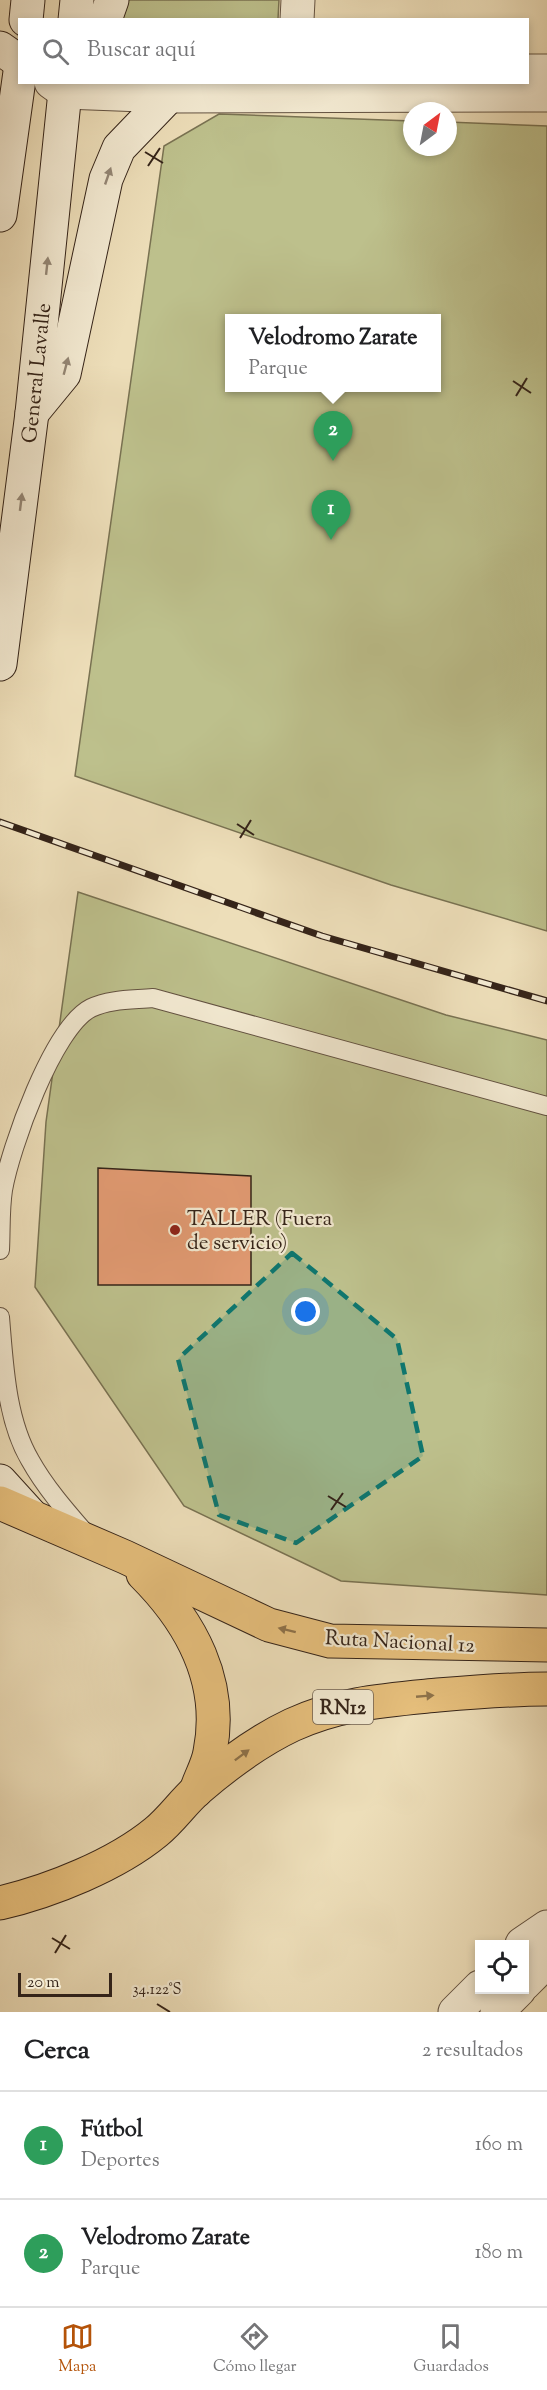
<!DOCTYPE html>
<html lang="es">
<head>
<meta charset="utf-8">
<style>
  body { margin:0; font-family:"Sorts Mill Goudy",serif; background:#f6f6f6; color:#202124 }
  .controls { position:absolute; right:18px; bottom:18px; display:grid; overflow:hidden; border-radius:0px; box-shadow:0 3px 9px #0003 }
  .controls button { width:54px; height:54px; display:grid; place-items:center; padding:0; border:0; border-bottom:2px solid #e0e0e0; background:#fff; color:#202124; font:30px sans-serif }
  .compass { position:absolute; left:403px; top:102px; width:54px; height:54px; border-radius:50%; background:#fff; box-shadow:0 3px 9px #0003; rotate:32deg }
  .scale { position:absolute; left:18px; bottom:15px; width:94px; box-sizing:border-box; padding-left:6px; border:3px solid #352419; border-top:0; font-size:16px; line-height:21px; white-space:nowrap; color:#352419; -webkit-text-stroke:4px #f3ead2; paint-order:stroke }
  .you { position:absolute; left:306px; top:1312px; width:21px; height:21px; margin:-15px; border:4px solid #fff; border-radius:50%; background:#1a73e8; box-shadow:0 0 0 9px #1a73e833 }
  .badge { display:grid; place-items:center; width:39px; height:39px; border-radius:50%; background:#b45309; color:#fff; font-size:20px; font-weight:700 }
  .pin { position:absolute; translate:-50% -50px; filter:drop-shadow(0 2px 3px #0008) }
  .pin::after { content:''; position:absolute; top:32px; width:21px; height:18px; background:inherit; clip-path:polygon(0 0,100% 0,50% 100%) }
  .popup { position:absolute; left:225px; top:314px; width:216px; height:78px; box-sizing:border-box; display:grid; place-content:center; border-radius:0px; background:#fff; filter:drop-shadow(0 2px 4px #0005); font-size:20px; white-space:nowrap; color:#757577 }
  .popup b { font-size:22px; color:#202124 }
  .popup::after { content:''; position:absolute; left:50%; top:100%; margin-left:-12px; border:12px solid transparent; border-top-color:#fff }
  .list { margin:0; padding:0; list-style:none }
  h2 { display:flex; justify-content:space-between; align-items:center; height:78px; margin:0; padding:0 24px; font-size:26px }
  h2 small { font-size:20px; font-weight:400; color:#757577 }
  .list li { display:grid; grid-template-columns:39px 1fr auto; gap:18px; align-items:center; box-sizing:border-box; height:108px; padding:0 24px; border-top:2px solid #e0e0e0 }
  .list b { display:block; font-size:22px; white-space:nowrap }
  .list p { margin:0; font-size:20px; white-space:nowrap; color:#757577 }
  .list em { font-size:20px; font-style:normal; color:#757577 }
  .icon { flex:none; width:33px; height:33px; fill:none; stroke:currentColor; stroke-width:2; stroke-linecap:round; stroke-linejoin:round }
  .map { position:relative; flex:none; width:547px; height:2012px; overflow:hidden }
  .search { position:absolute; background:#fff; box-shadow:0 3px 9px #0003; left:18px; right:18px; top:18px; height:66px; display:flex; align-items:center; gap:15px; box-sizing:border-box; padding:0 21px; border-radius:0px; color:#757577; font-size:22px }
  .sheet { height:294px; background:#fff }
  nav { display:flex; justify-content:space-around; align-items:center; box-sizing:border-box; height:84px; border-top:2px solid #e0e0e0; background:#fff; font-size:16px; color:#757577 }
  nav a { display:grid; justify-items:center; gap:3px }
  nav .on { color:#b45309 }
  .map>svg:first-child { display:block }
  .green { fill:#bdc08c; stroke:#797252; stroke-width:1.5; fill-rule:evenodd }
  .building { fill:#e19a72; stroke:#352419; stroke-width:1.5 }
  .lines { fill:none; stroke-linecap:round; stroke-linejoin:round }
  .lane-casing { stroke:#635241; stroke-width:20 }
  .street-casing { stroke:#635241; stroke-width:35 }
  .secondary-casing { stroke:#352419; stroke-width:35 }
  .highway-casing { stroke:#352419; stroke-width:35 }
  .lane { stroke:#f3ead2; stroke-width:18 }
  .street { stroke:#f3ead2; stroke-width:33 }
  .secondary { stroke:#f3ead2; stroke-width:33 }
  .highway { stroke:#e6bf7c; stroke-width:33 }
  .rail-casing { stroke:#352419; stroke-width:7 }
  .rail { stroke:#f3ead2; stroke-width:4.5; stroke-dasharray:14; stroke-linecap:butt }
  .oneway { fill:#948776 }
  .oneway2 { fill:#8e724a }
  .marked { fill:#0f766e; fill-opacity:0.2; stroke:#0f766e; stroke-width:4.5; stroke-dasharray:12 8; stroke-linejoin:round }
  .ticks { fill:none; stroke:#352419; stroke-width:2 }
  .poi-dot { fill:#8f2418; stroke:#f3ead2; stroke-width:2 }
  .labels { text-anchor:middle; stroke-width:4.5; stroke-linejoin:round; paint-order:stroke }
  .shield { fill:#f3ead2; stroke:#6e5f50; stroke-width:1.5 }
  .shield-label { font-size:20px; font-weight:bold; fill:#352419 }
  .street-label { font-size:21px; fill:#352419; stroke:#f3ead2 }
  .poi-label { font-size:21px; fill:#352419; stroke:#f3ead2; text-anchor:start }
  .ticks-label { font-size:15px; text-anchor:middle; fill:#352419; stroke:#f3ead2; stroke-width:4.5; stroke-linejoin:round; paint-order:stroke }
</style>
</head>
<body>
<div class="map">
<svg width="547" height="2012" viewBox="0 0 547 2012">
  <rect width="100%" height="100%" fill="#eddeb9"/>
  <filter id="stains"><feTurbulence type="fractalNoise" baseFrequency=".00333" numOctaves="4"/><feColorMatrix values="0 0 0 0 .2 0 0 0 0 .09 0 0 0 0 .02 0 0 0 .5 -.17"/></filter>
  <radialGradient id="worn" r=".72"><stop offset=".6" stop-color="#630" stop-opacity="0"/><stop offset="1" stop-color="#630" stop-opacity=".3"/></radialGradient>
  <g class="green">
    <path d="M122,0H279L278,19L120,20Z"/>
    <path d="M219,114L412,121V147H448V122L547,126V931L391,885L75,776L164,146ZM230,318H436V388H230Z"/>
    <path d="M78,892L446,1015L547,1040V1595L341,1581L184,1506L35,1287L46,1122Z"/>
  </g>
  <path class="building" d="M98,1168L251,1176V1285H98Z"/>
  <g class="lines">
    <defs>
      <g id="lane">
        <path d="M0,1250C1,1230 0,1209 3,1190C10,1149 53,1027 91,1008C110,999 132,1000 153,998L547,1106"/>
        <path d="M0,1317C4,1364 6,1419 30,1460C45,1487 66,1511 86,1534"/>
      </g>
      <g id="street">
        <path d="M297,20L298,0"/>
        <path d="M528,71H547"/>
        <path d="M51,82L65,92L169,96L547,95"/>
        <path d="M522,1944L547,1927"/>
        <path d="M524,1984L547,1961"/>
        <path d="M455,2012L480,1987"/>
        <path d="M497,2012L519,1990"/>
      </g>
      <g id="secondary">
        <path d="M26,20L28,0"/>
        <path d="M75,20L77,0"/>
        <path d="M105,20L112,0"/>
        <path d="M0,48L20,62"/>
        <path d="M0,215L20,72"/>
        <path d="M32,413L64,374L106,179L119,148L169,96"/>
        <path d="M0,664L32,413L66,82"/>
        <path d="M0,1481L30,1514"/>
      </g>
      <g id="highway">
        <path d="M0,1503L125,1557L269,1625L330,1641L547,1645"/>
        <path d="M143,1574C191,1622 224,1682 210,1752C208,1765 200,1778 196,1791"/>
        <path d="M0,1903C51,1891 116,1865 156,1832C172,1819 183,1802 198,1789C226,1765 258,1741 292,1725C339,1703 387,1700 438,1695C474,1692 510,1689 547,1689"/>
      </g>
    </defs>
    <use href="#lane" class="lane-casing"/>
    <use href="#street" class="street-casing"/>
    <use href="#secondary" class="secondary-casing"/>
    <use href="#highway" class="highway-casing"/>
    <use href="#lane" class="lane"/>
    <use href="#street" class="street"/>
    <use href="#secondary" class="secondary"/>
    <use href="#highway" class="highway"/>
    <defs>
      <path id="rail" d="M0,822L322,936L547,1001"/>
    </defs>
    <use href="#rail" class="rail-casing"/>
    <use href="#rail" class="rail"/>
  </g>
  <defs><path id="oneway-solid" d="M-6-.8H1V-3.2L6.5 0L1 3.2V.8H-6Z" transform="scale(1.5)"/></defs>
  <g class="oneway">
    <use href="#oneway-solid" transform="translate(108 176) rotate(-71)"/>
    <use href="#oneway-solid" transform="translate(47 266) rotate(-84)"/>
    <use href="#oneway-solid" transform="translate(66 366) rotate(-75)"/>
    <use href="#oneway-solid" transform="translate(21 502) rotate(-83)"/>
  </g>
  <g class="oneway2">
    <use href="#oneway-solid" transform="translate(287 1630) rotate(-166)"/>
    <use href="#oneway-solid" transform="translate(425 1696) rotate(-5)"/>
    <use href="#oneway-solid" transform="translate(242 1755) rotate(-37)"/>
  </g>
  <path class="marked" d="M292,1253L397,1339L423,1456L296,1543L219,1515L178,1359Z"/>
  <path class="ticks" d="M145,152L163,163M148,166L160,148M513,381L531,393M516,396L527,378M237,824L254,835M240,838L251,820M328,1496L346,1507M331,1510L343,1493M52,1938L70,1949M55,1953L66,1935M157,2004L170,2012"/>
  <circle class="poi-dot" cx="175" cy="1230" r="6"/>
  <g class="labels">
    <rect class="shield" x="313" y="1690" width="60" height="34" rx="4.5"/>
    <g class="shield-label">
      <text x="343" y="1714">RN12</text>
    </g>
    <g class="street-label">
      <text transform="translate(36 373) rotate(-84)" y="7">General Lavalle</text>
      <text transform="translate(400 1641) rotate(3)" y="7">Ruta Nacional 12</text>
    </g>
    <g class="poi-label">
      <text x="187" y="1225">TALLER (Fuera<tspan x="187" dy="24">de servicio)</tspan></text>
    </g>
  </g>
  <g class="ticks-label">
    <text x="157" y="1994">34.122°S</text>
  </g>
  <rect width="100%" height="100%" filter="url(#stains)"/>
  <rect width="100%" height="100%" fill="url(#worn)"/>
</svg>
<div class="controls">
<button><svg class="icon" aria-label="locate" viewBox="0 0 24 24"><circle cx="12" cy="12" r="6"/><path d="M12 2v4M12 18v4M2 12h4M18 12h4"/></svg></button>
</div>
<svg class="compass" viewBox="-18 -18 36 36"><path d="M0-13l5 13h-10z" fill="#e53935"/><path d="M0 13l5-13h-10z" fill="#757577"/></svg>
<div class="scale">20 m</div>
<div class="you"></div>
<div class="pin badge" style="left:331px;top:540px;background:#2e9e5b">1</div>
<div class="pin badge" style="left:333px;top:461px;background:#2e9e5b">2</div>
<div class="popup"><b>Velodromo Zarate</b>Parque</div>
<div class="search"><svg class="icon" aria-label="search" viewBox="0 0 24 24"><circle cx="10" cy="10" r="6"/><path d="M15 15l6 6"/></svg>Buscar aquí</div>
</div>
<section class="sheet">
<h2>Cerca<small>2 resultados</small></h2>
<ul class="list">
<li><span class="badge" style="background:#2e9e5b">1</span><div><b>Fútbol</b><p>Deportes</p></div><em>160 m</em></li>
<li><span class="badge" style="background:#2e9e5b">2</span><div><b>Velodromo Zarate</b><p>Parque</p></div><em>180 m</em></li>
</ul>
</section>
<nav>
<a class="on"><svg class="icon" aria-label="map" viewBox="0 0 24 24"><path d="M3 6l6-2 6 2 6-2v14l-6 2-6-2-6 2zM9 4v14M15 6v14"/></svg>Mapa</a>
<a><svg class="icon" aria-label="directions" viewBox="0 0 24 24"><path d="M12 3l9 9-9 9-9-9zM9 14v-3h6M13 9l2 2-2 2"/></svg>Cómo llegar</a>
<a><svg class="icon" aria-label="saved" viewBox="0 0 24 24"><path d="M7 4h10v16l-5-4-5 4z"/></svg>Guardados</a>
</nav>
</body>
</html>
